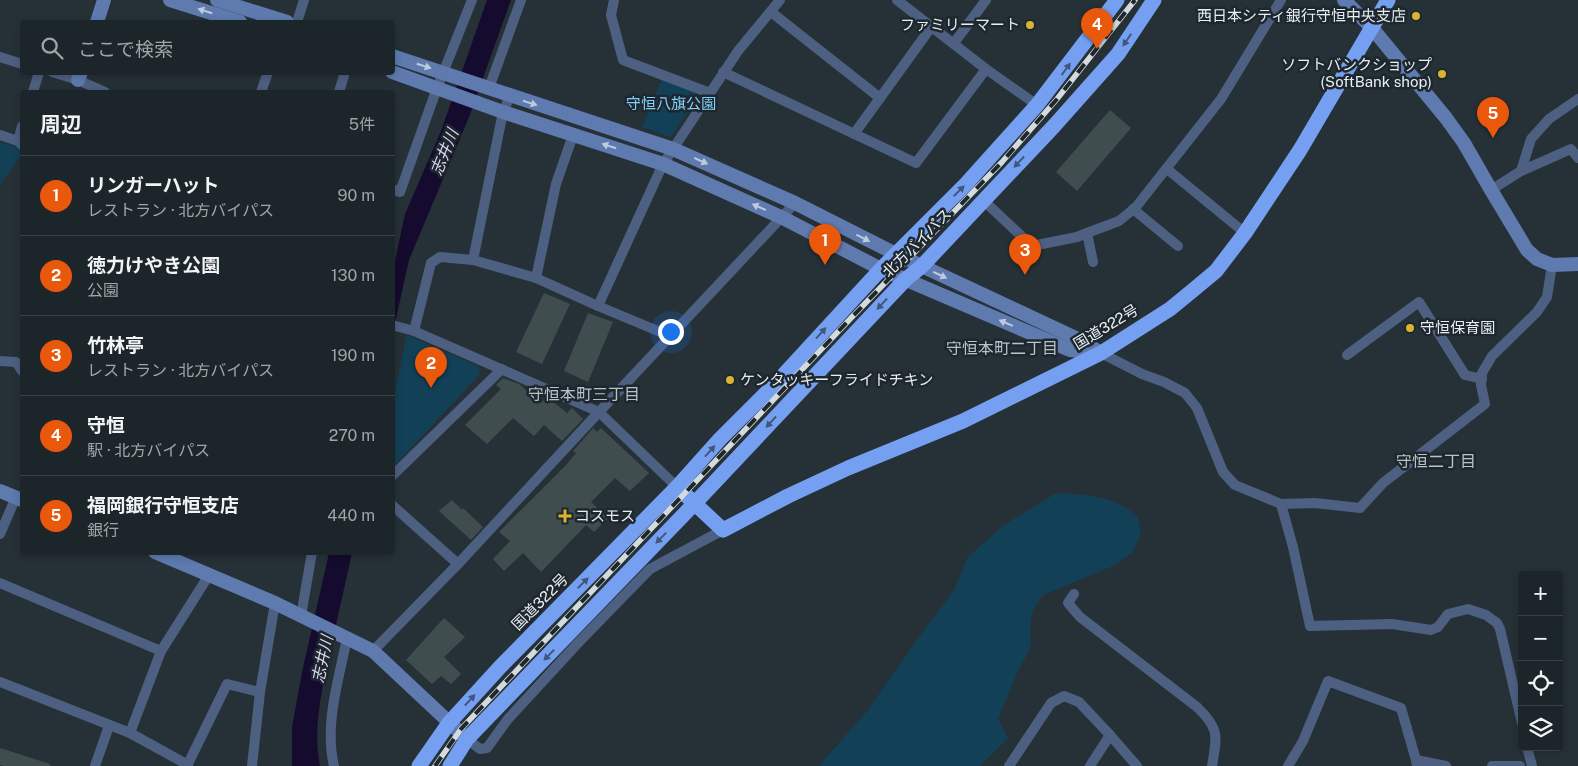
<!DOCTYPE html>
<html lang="ja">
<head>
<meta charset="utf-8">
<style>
  body { margin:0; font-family:"Public Sans","Noto Sans JP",sans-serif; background:#252d31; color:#f1f3f6 }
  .controls { position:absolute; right:15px; bottom:15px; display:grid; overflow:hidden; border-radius:5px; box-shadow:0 2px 8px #0003 }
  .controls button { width:45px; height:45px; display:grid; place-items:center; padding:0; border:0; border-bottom:1px solid #3a4246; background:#1c2529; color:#f1f3f6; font:25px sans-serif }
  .you { position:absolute; left:670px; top:331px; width:18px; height:18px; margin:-12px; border:4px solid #fff; border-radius:50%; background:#1a73e8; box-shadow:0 0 0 8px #1a73e833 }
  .badge { display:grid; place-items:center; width:32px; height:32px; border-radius:50%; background:#ea580c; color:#fff; font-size:16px; font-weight:700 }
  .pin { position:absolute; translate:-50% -41px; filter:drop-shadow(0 1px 2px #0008) }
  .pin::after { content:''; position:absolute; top:26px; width:18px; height:15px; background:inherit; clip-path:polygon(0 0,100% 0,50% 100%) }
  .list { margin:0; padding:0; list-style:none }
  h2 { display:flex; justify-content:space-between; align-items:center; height:65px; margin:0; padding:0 20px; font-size:21px }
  h2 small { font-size:16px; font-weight:400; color:#a0a5a8 }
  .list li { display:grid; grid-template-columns:32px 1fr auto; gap:15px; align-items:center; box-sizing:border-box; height:80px; padding:0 20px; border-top:1px solid #3a4246 }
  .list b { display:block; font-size:19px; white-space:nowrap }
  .list p { margin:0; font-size:16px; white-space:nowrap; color:#a0a5a8 }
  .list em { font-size:16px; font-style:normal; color:#a0a5a8 }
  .icon { flex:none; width:28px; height:28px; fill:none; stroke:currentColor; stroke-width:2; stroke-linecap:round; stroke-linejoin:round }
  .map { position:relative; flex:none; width:1578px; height:766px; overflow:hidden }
  .search { position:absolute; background:#1c2529; box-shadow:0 2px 8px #0003; left:20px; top:20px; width:375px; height:55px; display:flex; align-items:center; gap:12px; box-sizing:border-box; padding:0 18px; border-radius:5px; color:#a0a5a8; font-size:19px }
  .panel { position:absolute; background:#1c2529; box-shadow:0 2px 8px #0003; left:20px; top:90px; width:375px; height:465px; border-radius:5px }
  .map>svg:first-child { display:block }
  .green { fill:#124057 }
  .water { fill:#150b2f }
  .building { fill:#3f4d4f }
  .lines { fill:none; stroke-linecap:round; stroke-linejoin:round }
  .street { stroke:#4e6081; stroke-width:10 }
  .secondary { stroke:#5e7aaf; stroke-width:14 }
  .highway { stroke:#75a0f2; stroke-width:15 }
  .rail-casing { stroke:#d3dbdf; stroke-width:5.5 }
  .rail { stroke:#1d272d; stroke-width:4; stroke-dasharray:11; stroke-linecap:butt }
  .oneway { fill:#becbde }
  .oneway2 { fill:#40577c }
  .poi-dot { fill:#d9b434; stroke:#1d272d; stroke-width:2 }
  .labels { text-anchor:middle; stroke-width:5; stroke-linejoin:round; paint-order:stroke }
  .poi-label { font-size:15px; fill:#e7eef2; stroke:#1d272d; text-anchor:end }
  .park-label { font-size:15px; fill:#81d0fc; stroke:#1d272d }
  .street-label { font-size:15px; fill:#e7eef2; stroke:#1d272d }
  .water-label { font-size:16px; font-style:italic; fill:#dad7f4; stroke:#1d272d }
  .neighbourhood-label { font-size:16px; fill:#b6c3cb; stroke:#1d272d }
</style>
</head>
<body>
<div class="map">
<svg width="1578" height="766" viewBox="0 0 1578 766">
  <rect width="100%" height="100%" fill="#263137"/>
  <g class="green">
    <path d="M662,79L694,89L695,100L671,137L642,127Z"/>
    <path d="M0,142L18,147L22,151V154L0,185Z"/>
    <path d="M407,335L478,366L480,374L393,467V401Z"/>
    <path d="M1056,493C1085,495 1117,495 1138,518L1141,533L1133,552L1113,566L1043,595L1033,610L1030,626L1031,647L1018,671L998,719L1008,738L980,766H820L824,760L868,710L916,641L954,590L967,558L1004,525Z"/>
  </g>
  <g class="water">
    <path d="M487,0H511L469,117L409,260L393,332V270L405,214L441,131Z"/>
    <path d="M329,553H352C345,584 338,616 331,647C323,686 312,727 320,766H292V727L302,672Z"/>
  </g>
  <g class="building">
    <path d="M1110,110L1131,128L1077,191L1056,172Z"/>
    <path d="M544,293L570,304L542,364L516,352Z"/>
    <path d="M588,313L613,322L588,382L564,371Z"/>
    <path d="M503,378L519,384L541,403L547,397L567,413L572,408L583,419L562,441L544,425L534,436L513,418L487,444L465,425L501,389L496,385Z"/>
    <path d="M593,428L597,432L601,428L649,473L630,491L615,478L591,502L608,518L594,532L586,525L541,572L523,553L504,571L493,559L510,541L499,532L566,465L576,453L573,451Z"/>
    <path d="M452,500L462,510L463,508L483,527L471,540L439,511Z"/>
    <path d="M444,618L465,637L444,657L461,674L451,684L441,676L432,684L406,660Z"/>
    <path d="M0,748L50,764V766H4L0,765Z"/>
  </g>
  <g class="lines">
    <g class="street">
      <path d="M614,0L611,15L623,60L710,93"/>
      <path d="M897,0L986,69L1037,105"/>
      <path d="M771,12L880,98"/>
      <path d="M297,22L304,0"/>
      <path d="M954,43L986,0"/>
      <path d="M0,57L22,64"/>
      <path d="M52,72L78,80L105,92"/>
      <path d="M723,72L916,163L986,69"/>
      <path d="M489,88L521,0"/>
      <path d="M33,92L39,72"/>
      <path d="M261,92L268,72"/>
      <path d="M339,92L345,72"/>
      <path d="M854,134L932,26"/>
      <path d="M0,135L18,141L22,145"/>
      <path d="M18,141L22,126"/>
      <path d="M1167,169L1245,233"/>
      <path d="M1521,171L1571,149L1578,158"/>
      <path d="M392,189L400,192L437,88L472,0"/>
      <path d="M1491,190L1521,171L1531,139L1549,119L1578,99"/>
      <path d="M983,200L1032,246L1077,237L1087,233L1119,221L1136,207L1221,99L1281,0"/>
      <path d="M1133,209L1178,246"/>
      <path d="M1087,233L1093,262"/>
      <path d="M473,260L503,112L510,96"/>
      <path d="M536,278L556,184L573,135"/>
      <path d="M598,306L663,164L738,51L780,0"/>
      <path d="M392,325L414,331L599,412L677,487"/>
      <path d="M414,331L431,263L440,257L473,260L536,278L598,306L670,336"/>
      <path d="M1101,353L1142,374L1164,382L1185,393L1197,408L1223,472L1235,485L1281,504L1315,503L1360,508L1383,483L1485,404L1481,385L1482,373L1492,356L1537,312L1547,297L1552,265"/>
      <path d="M1347,355L1419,302L1465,375L1482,379"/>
      <path d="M0,361L16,362L22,371"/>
      <path d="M392,476L502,369"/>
      <path d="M1281,504L1293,547L1310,626L1392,624L1431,630L1438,627L1448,614L1468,609L1486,615L1497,623L1500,629L1522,723"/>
      <path d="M392,505L458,564"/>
      <path d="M0,534L16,497"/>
      <path d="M0,583L161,651"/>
      <path d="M1074,594L1068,603L1080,617L1197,707C1220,729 1217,736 1212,766"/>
      <path d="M301,616L312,552"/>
      <path d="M373,651L458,564L599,412L795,203"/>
      <path d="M0,682L130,733L188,765"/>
      <path d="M130,733L161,651L209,575"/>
      <path d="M467,739L480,749L487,748L508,719L578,643L650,569L723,530"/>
      <path d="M1527,747L1532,766"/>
      <path d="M95,766L109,726"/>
      <path d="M187,766L227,684L260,692"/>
      <path d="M252,766L260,692L275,603"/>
      <path d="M334,766C324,724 339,679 347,638"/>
      <path d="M1009,766L1051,703L1064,696L1079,702L1110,735L1137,766"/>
      <path d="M1090,766L1110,735"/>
      <path d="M1288,766L1303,741L1328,681L1401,708L1416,760"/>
      <path d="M1417,766L1416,760L1446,766"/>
      <path d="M1492,766H1520"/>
    </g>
    <g class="secondary">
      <path d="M170,0L240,22"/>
      <path d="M217,0L287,22"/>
      <path d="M1344,0L1372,28L1446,118L1464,143L1491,190L1527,250L1537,259L1552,265L1578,264"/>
      <path d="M97,22L104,0"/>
      <path d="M392,56L673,149L795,203L896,254L1078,339L1101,353"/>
      <path d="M392,72L503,112L663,164L783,218L881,269L1070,350L1098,353"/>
      <path d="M78,80L81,72"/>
      <path d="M0,491L22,500"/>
      <path d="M155,552L275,603L373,651L467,739"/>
    </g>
    <g class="highway">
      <path d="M677,487L723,530L788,496L848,468L963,421L1101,353L1170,309L1192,291L1216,271L1245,233L1300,150L1388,0"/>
      <path d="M419,766L449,723L500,667L677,487L720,439L777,382L881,269L966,184L1037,105L1117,0"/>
      <path d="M450,766L467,739L695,503L905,280L922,266L1054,126L1118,54L1154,0"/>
    </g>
    <defs>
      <path id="rail" d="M435,766L461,729L851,318L1002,162L1057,99L1135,0"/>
    </defs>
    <use href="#rail" class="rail-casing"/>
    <use href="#rail" class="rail"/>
  </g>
  <defs><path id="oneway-solid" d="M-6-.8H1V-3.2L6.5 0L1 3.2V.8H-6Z" transform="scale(1.25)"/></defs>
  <g class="oneway">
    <use href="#oneway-solid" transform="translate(205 11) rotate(-162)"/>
    <use href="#oneway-solid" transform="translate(424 66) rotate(18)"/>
    <use href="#oneway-solid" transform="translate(530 103) rotate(18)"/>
    <use href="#oneway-solid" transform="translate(609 146) rotate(-162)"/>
    <use href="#oneway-solid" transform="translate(701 161) rotate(24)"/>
    <use href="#oneway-solid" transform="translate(759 207) rotate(-156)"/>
    <use href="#oneway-solid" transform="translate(863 238) rotate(27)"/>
    <use href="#oneway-solid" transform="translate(940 275) rotate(25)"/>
    <use href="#oneway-solid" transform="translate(1006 323) rotate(-157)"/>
  </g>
  <g class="oneway2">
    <use href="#oneway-solid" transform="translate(1127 40) rotate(124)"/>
    <use href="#oneway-solid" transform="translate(1066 69) rotate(-54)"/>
    <use href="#oneway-solid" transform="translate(1019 162) rotate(133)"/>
    <use href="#oneway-solid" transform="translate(959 191) rotate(-45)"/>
    <use href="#oneway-solid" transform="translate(882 304) rotate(133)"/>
    <use href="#oneway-solid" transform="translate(821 333) rotate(-48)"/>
    <use href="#oneway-solid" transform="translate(771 422) rotate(133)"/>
    <use href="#oneway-solid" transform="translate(710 451) rotate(-48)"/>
    <use href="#oneway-solid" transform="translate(661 538) rotate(134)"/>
    <use href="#oneway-solid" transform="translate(583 583) rotate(-45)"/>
    <use href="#oneway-solid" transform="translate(549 655) rotate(134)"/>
    <use href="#oneway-solid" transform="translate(470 700) rotate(-47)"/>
  </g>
  <g class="poi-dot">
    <circle cx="1416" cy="16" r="5"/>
    <circle cx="1030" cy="25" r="5"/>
    <circle cx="1442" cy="74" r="5"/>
    <circle cx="1410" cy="328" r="5"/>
    <circle cx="730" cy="380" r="5"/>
    <path d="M562.5 508.5h5v5h5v5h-5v5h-5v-5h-5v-5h5z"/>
  </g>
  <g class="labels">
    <g class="poi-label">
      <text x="1406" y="21">西日本シティ銀行守恒中央支店</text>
      <text x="1020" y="30">ファミリーマート</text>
      <text x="1432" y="70">ソフトバンクショップ<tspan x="1432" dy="17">(SoftBank shop)</tspan></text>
      <text x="1420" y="333" text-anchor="start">守恒保育園</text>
      <text x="740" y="385" text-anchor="start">ケンタッキーフライドチキン</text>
      <text x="575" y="521" text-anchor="start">コスモス</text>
    </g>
    <g class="park-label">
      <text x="671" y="109">守恒八旗公園</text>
    </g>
    <g class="street-label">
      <text transform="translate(917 243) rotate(-45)" y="5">北方バイパス</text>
      <text transform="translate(1106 327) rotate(-31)" y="5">国道322号</text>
      <text transform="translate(540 602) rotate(-45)" y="5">国道322号</text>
    </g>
    <g class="water-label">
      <text transform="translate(444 152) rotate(-68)" y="6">志井川</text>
      <text transform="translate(322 659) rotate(-78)" y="6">志井川</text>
    </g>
    <g class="neighbourhood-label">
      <text x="1002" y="354">守恒本町二丁目</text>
      <text x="584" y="400">守恒本町三丁目</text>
      <text x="1436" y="467">守恒二丁目</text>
    </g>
  </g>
</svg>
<div class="controls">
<button>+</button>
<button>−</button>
<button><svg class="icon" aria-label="locate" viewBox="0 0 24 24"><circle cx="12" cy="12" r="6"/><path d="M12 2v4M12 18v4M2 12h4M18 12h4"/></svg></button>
<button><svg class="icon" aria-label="layers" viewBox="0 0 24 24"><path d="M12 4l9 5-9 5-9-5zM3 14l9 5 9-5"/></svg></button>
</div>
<div class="you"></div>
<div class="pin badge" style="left:825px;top:265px">1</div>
<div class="pin badge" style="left:431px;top:388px">2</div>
<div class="pin badge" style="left:1025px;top:275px">3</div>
<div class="pin badge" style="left:1097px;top:49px">4</div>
<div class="pin badge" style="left:1493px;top:138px">5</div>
<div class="search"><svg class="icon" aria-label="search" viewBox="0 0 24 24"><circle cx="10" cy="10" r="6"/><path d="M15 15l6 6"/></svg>ここで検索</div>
<section class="panel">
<h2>周辺<small>5件</small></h2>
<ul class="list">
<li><span class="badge">1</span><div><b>リンガーハット</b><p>レストラン · 北方バイパス</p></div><em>90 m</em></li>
<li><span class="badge">2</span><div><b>徳力けやき公園</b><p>公園</p></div><em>130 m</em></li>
<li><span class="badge">3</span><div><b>竹林亭</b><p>レストラン · 北方バイパス</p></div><em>190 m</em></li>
<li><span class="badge">4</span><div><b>守恒</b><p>駅 · 北方バイパス</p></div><em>270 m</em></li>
<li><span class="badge">5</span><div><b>福岡銀行守恒支店</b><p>銀行</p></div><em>440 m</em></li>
</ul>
</section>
</div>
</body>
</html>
